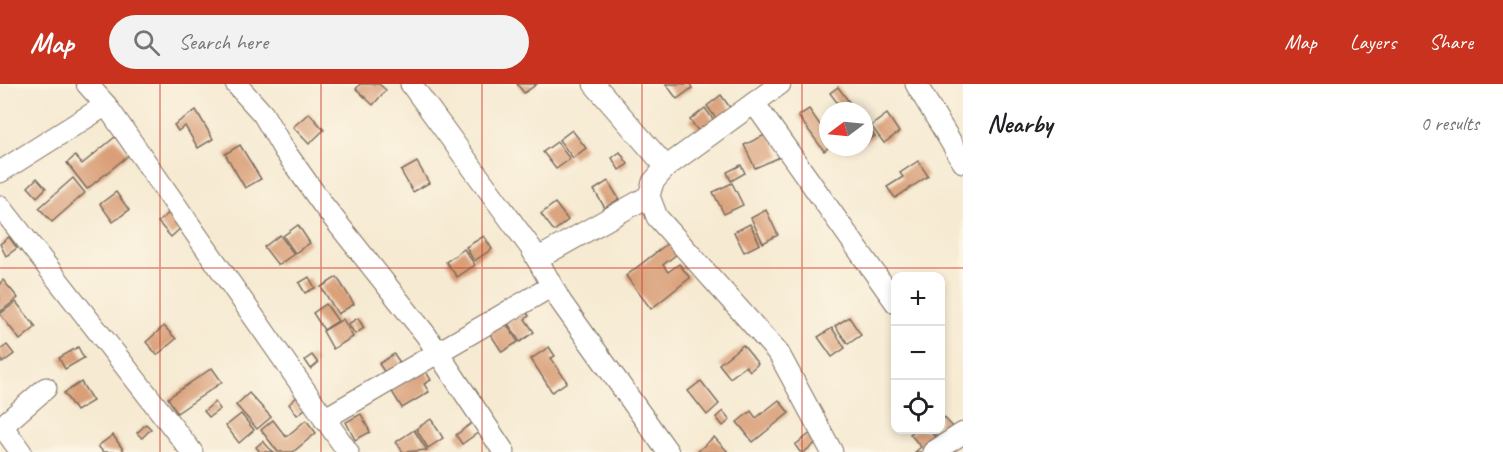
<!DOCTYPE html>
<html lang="en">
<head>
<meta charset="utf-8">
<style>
  body { margin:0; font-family:Caveat,sans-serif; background:#f2f2f2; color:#202124 }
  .controls { position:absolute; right:18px; bottom:18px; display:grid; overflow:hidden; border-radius:12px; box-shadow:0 3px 9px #0003 }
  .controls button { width:54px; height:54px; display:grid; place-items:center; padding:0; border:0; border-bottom:2px solid #e0e0e0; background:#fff; color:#202124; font:30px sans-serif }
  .compass { position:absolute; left:819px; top:18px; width:54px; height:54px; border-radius:50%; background:#fff; box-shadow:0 3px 9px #0003; rotate:254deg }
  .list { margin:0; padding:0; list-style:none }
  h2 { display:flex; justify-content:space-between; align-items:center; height:78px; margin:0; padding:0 24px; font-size:26px }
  h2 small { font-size:20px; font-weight:400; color:#757577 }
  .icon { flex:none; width:33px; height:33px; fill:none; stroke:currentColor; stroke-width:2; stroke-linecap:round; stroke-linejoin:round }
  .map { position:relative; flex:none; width:963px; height:368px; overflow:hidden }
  header { display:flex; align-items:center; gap:36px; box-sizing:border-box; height:84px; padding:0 30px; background:#c8321e; color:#fff }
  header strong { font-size:28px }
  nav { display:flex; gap:33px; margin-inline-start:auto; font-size:21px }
  .search { width:420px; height:54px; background:#f2f2f2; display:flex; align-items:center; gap:15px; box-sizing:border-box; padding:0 21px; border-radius:33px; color:#757577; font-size:22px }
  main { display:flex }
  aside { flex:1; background:#fff }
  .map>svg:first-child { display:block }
  .building { fill:#d99f78 }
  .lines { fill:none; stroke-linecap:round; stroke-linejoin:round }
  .minor-casing { stroke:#7c6d5d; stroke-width:23 }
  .minor { stroke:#fff; stroke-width:21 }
  .grid { fill:none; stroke:#c8321e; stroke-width:1.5; stroke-opacity:0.55 }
</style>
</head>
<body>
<header>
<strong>Map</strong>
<div class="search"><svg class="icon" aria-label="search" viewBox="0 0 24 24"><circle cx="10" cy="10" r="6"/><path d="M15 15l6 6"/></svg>Search here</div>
<nav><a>Map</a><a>Layers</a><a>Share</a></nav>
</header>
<main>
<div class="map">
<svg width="963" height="368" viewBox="0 0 963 368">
  <rect width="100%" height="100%" fill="#fcf5e5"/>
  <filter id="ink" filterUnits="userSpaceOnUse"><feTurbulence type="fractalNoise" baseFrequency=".0167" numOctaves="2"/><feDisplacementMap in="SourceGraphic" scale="12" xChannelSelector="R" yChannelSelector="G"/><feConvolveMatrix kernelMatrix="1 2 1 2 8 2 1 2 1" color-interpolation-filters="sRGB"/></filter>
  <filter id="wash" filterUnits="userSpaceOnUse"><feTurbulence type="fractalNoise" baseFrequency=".008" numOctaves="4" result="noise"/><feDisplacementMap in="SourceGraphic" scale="24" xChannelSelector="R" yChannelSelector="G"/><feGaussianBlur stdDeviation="1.35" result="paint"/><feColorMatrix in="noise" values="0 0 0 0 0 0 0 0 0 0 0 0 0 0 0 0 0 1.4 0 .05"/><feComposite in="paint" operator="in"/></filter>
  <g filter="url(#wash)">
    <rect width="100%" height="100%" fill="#f6ead2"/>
    <g id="blocks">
      <g class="building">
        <path d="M360,0H379L386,6L373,21L356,5Z"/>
        <path d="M517,0H537L524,9Z"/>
        <path d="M666,0H690L692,4L677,15Z"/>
        <path d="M838,3L856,27H839L842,25L830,9Z"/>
        <path d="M721,11L734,29L719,39L707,22Z"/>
        <path d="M705,24L717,41L702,52L690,36Z"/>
        <path d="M809,25L820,41L828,35V64L824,67L798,32Z"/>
        <path d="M196,26L213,55L198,64L185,42L178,47L174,41Z"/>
        <path d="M309,29L324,46L309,60L293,43Z"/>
        <path d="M887,30L899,48L884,59L871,42Z"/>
        <path d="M869,44L875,52L864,59V48Z"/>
        <path d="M572,46L586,64L573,74L559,56Z"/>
        <path d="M769,49L780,73L755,84L744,61Z"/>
        <path d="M115,53L129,71L87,105L67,79L75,72L82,80Z"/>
        <path d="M557,58L570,75L556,85L543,68Z"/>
        <path d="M240,61L261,95L245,104L225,70Z"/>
        <path d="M620,68L628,80L619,86L612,74Z"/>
        <path d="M918,77L928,92L895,114L887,103L903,93L900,89Z"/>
        <path d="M417,78L429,99L413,108L401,87Z"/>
        <path d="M741,81L745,89L731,97L727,88Z"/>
        <path d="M37,94L46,104L37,113L28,103Z"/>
        <path d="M73,94L85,109L52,138L39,124Z"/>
        <path d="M608,97L619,115L605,124L594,106Z"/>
        <path d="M732,99L743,121L724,130L713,108Z"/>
        <path d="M116,108L129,126L113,138L100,120Z"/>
        <path d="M555,119L568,136L554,147L541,130Z"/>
        <path d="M766,126L778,151L763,159L751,134Z"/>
        <path d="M170,128L183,142L171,153L158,138Z"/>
        <path d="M750,140L760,160L744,168L734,148Z"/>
        <path d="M298,141L310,159L295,169L283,152Z"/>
        <path d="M280,151L294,170L278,181L264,163Z"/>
        <path d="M484,152L492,165L474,177L466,163Z"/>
        <path d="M9,153L17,164L6,172L0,160Z"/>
        <path d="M668,159L677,170L663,181L668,188L679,180L690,194L651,225L626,192Z"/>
        <path d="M464,165L475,181L457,193L446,178Z"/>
        <path d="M309,193L315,204L305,209L299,199Z"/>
        <path d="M337,193L354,220L338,230L321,203Z"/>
        <path d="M3,196L18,214L0,228V199Z"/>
        <path d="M16,218L36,243L20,256L0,230Z"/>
        <path d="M326,220L338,237L324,246L313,229Z"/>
        <path d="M526,227L529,232L525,235L534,248L520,258L507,238Z"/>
        <path d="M849,233L861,251L848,260L835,242Z"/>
        <path d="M358,234L364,244L355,250L348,240Z"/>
        <path d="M343,235L353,253L333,265L323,247Z"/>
        <path d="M505,238L518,258L502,268L489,248Z"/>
        <path d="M164,242L176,255L157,271L146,258Z"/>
        <path d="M832,244L845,264L832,273L818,253Z"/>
        <path d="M7,261L14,270L2,279L0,266Z"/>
        <path d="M743,261L758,280L750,287L746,282L730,294L719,280Z"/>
        <path d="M78,263L84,274L65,285L59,274Z"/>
        <path d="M549,263L555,272L551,274L567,298L552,308L531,275Z"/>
        <path d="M394,270L404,284L392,299L379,280Z"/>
        <path d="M312,271L318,279L311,285L305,276Z"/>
        <path d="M212,284L222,298L177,329L168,314Z"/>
        <path d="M425,286L431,296L424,300L429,308L402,324L391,306Z"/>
        <path d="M701,297L719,320L707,331L688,307Z"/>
        <path d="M81,298L93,317L76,327L64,309Z"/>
        <path d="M297,306L309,322L297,331L289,320L297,313L294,309Z"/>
        <path d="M249,309L271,333L257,345L236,321Z"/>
        <path d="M779,316L789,329L753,358L737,338L751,327L756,334Z"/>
        <path d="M215,318L220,325L209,333L204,327Z"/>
        <path d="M723,327L730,336L723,342L716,333Z"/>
        <path d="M940,329L954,344L940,356L932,346H940Z"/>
        <path d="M241,330L254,346L239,359L226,342Z"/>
        <path d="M361,330L370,348L355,356L346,338Z"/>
        <path d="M431,335L443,354L428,364L416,345Z"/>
        <path d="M273,336L286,353L306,336L316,349L293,368H278L261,346Z"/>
        <path d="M472,339L479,348L462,360L456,351Z"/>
        <path d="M146,340L151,345L142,354L137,349Z"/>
        <path d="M414,346L427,366L403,368L396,358Z"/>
        <path d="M916,346H929L938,356L923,368H915L921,363L910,350Z"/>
        <path d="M811,349L817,358L804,368H800L795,361Z"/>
        <path d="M113,351L124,367L123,368H103L98,362Z"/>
        <path d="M714,353L728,368H697Z"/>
        <path d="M263,357L269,364L274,368H260L256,363Z"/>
      </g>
    </g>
  </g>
  <g filter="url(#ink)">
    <use href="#blocks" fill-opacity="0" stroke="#7c6d5d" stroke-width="1.5"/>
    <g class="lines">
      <defs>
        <g id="minor">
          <path d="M87,0L106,21L348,368"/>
          <path d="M236,0L263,30L284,66L323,121L426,251L504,368"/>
          <path d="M411,0L531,164L561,218L668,368"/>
          <path d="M594,0L666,83L780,0"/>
          <path d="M916,0L963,78"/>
          <path d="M754,19L896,219"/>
          <path d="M666,83L653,98L649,112L657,133L779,270L832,368"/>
          <path d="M0,88L106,21"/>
          <path d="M0,122L192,368"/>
          <path d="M537,175L649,112"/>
          <path d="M324,335L552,202"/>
          <path d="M2,342L21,368"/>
          <path d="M0,344L46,304"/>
          <path d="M933,368L963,349"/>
        </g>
      </defs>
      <use href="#minor" class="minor-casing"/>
      <use href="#minor" class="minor"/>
    </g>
  </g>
  <path class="grid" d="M160,0V368M321,0V368M482,0V368M642,0V368M802,0V368M0,184H963"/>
</svg>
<div class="controls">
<button>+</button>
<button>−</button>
<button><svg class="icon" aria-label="locate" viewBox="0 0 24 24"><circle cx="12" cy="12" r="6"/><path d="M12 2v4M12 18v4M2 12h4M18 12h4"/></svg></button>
</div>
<svg class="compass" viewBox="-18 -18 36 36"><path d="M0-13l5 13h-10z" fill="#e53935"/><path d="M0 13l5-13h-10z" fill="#757577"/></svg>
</div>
<aside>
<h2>Nearby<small>0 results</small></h2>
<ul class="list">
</ul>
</aside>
</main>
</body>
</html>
